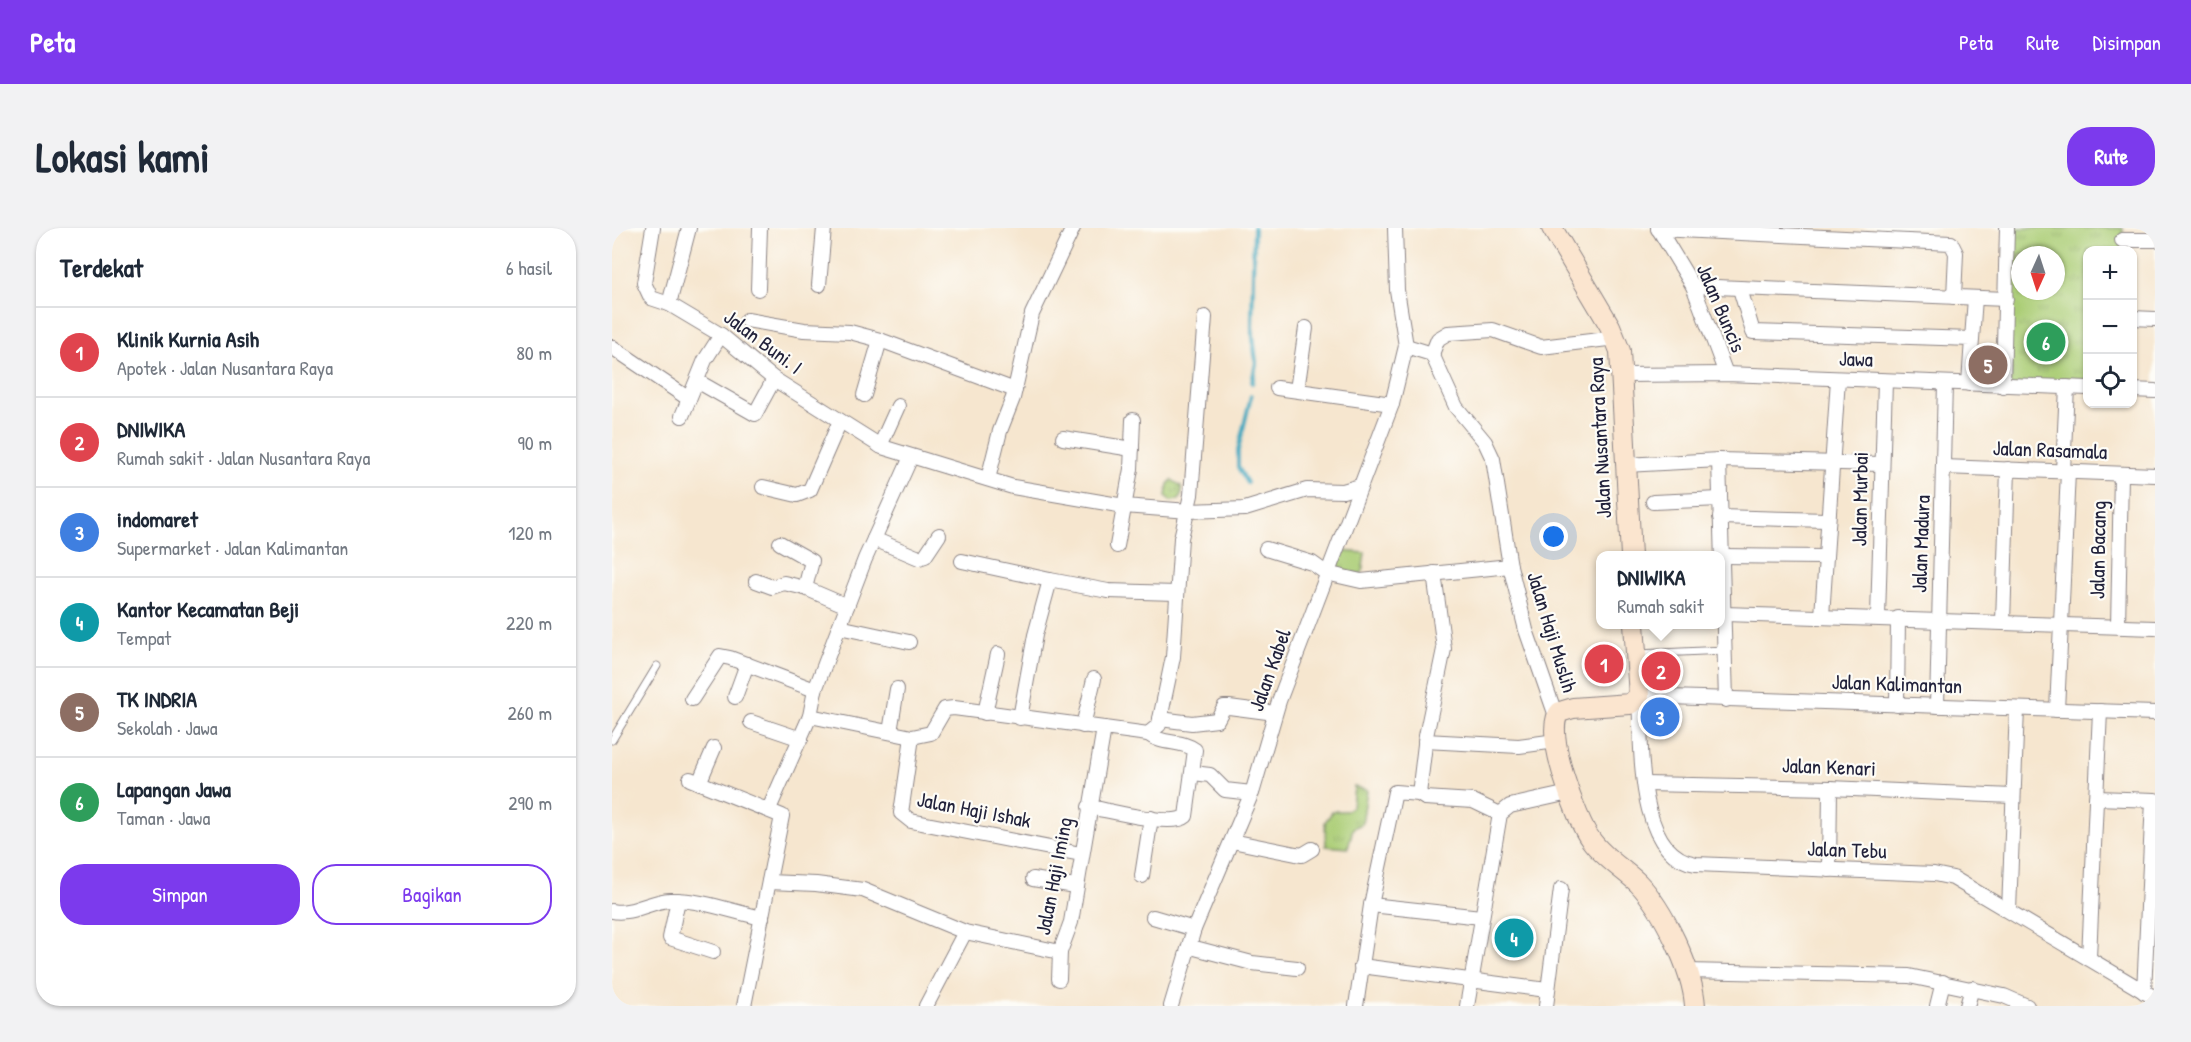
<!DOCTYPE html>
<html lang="id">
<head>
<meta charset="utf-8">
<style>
  body { margin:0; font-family:"Patrick Hand",sans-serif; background:#f2f2f3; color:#1f2937 }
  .controls { position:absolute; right:18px; top:18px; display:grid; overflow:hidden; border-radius:12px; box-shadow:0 2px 4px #0004 }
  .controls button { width:54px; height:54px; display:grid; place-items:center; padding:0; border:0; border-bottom:2px solid #e0e1e3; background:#fff; color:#1f2937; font:30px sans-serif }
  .compass { position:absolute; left:1399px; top:18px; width:54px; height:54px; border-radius:50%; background:#fff; box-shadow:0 2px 4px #0004; rotate:183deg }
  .you { position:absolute; left:942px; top:309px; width:21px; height:21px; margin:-15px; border:4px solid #fff; border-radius:50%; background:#1a73e8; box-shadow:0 0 0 9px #1a73e833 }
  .badge { display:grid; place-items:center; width:39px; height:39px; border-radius:50%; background:#7c3aed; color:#fff; font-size:20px; font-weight:700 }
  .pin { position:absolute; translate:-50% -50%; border:3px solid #fff; box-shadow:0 2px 6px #0006 }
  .popup { position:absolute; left:984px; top:323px; width:129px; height:78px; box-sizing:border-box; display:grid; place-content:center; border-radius:12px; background:#fff; filter:drop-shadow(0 2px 4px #0005); font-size:20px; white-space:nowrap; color:#747a83 }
  .popup b { font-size:22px; color:#1f2937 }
  .popup::after { content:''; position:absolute; left:50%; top:100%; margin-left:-12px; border:12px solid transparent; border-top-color:#fff }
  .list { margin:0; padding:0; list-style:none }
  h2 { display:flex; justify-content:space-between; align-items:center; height:78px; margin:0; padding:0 24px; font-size:26px }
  h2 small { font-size:20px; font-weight:400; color:#747a83 }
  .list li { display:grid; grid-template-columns:39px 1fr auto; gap:18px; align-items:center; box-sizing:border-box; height:90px; padding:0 24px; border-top:2px solid #e0e1e3 }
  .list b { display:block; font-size:22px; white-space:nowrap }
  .list p { margin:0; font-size:20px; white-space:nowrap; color:#747a83 }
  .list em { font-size:20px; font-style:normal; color:#747a83 }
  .actions { display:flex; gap:12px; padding:18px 24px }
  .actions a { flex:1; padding:14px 0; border:2px solid #7c3aed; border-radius:24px; text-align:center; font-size:21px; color:#7c3aed }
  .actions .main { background:#7c3aed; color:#fff }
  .icon { flex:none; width:33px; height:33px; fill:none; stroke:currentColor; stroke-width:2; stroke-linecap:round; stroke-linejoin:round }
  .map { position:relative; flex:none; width:1543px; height:778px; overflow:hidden; border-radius:24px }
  header { display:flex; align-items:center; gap:36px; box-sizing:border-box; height:84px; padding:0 30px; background:#7c3aed; color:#fff }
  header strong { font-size:28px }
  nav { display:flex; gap:33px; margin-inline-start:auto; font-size:21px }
  .intro { display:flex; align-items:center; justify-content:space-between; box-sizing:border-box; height:144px; padding:0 36px }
  h1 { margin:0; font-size:42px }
  .button { padding:15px 27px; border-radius:24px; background:#7c3aed; color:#fff; font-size:21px; font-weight:700 }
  main { display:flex; gap:36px; padding:0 36px }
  aside { flex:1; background:#fff; border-radius:24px; box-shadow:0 2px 4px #0004 }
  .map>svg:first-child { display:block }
  .grass { fill:url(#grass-tufts); stroke:#667858; stroke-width:1.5; fill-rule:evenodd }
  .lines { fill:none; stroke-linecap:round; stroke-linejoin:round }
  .stream { stroke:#3fa8bf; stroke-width:4 }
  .lane-casing { stroke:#8c8485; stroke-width:9 }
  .street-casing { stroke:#8c8485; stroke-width:16 }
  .secondary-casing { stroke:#8c8485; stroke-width:22 }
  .lane { stroke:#fff; stroke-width:7 }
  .street { stroke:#fff; stroke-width:14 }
  .secondary { stroke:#fbe5cf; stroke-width:20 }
  .labels { text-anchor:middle; stroke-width:4.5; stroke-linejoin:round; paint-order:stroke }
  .street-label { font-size:21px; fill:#22223b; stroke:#fdfcf7 }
</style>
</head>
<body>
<header>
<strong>Peta</strong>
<nav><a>Peta</a><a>Rute</a><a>Disimpan</a></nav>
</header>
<div class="intro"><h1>Lokasi kami</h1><a class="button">Rute</a></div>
<main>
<aside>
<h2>Terdekat<small>6 hasil</small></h2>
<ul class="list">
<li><span class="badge" style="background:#e0444e">1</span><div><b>Klinik Kurnia Asih</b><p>Apotek · Jalan Nusantara Raya</p></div><em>80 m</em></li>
<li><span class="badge" style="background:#e0444e">2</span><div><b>DNIWIKA</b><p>Rumah sakit · Jalan Nusantara Raya</p></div><em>90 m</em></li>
<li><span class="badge" style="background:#3f7fe0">3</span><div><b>indomaret</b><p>Supermarket · Jalan Kalimantan</p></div><em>120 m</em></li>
<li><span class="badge" style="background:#0f9aa8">4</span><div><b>Kantor Kecamatan Beji</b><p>Tempat</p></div><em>220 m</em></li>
<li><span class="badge" style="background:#8d6e63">5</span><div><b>TK INDRIA</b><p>Sekolah · Jawa</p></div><em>260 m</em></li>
<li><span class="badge" style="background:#2e9e5b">6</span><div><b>Lapangan Jawa</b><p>Taman · Jawa</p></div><em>290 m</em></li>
</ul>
<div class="actions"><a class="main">Simpan</a><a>Bagikan</a></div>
</aside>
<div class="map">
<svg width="1543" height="778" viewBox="0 0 1543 778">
  <defs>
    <pattern id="grass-tufts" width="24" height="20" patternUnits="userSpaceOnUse" patternTransform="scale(1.5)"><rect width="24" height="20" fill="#abcd76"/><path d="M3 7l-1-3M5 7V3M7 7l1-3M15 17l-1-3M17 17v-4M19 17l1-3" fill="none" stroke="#93b067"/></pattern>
  </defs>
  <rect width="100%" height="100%" fill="#fdfcf7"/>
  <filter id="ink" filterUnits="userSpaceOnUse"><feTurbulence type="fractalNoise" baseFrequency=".0167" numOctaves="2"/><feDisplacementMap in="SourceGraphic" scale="12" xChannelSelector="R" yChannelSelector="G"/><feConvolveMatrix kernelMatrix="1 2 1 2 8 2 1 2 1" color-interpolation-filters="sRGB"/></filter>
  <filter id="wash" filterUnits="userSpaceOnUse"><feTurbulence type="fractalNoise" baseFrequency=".008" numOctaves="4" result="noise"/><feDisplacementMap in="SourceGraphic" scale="24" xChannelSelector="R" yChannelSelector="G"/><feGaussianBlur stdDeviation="1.35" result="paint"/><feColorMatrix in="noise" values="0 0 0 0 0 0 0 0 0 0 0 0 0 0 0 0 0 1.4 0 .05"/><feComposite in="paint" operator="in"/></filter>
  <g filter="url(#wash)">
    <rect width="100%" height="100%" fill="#f6e6cf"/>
    <g class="grass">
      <path d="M1395,0H1511L1510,22H1476L1475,160L1391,158ZM1408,27H1444V63H1408Z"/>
      <path d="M560,252L569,258L570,265L567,272L558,273L554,268L556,256Z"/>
      <path d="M729,323L753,325L750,346L722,342Z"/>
      <path d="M742,559L755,562L750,596L741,600L736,620L714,618L713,594L721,583H734L740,579Z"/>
    </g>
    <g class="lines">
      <g class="stream">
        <path d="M640,155L644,135L640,99L642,0"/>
        <path d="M635,255L626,239V222L639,168"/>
      </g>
    </g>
  </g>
  <g filter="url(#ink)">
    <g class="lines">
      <defs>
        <g id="lane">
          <path d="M1026,426L1113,422"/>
          <path d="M0,512L45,438"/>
        </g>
        <g id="street">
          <path d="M41,0L32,55L39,70L57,76L109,107L162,151L270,219L401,259L512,278L577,283L633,281L695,262L731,263L748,258"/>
          <path d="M1046,0L1081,58L1114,146"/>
          <path d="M1046,1L1339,15L1344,25L1342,69"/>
          <path d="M1510,12H1543"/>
          <path d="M207,57L212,0"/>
          <path d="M1081,58L1394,71"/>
          <path d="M146,61L148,0"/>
          <path d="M1128,61L1141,104L1360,111L1357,156"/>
          <path d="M57,76L77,0"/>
          <path d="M1520,90L1543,91"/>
          <path d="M135,92L192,102L238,104L268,112L403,162"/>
          <path d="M1360,111L1363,70"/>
          <path d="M794,118L820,126L844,179L873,214L881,231L898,338L914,402L944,488"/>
          <path d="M0,119L77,171L93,132L109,107"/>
          <path d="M820,126L826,111L836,105L881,102L929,119L1004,110"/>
          <path d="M1011,147L1114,146L1476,160"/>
          <path d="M85,153L143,186L162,151"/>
          <path d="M1391,158L1395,0"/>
          <path d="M665,160L780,176"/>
          <path d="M685,162L694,100"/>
          <path d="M1520,162L1543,163"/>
          <path d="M252,167L268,112"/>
          <path d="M70,188L77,171"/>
          <path d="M451,210L520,221"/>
          <path d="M268,218L286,178"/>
          <path d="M1107,232L1114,472"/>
          <path d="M1013,237L1107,232L1269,236"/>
          <path d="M1332,239L1543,247"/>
          <path d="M1451,243L1455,159"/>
          <path d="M376,251L388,203L401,170L420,86L461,0"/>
          <path d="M151,259L185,267L198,262L228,193"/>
          <path d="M1041,274L1108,271"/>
          <path d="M1108,289L1215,292"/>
          <path d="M262,311L307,330L313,328L327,307"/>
          <path d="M168,315L200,333L193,360L235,378"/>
          <path d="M505,318L519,241L521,192"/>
          <path d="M654,321L700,335L714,345L749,353L898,338"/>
          <path d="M1110,328L1213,329"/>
          <path d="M350,333L438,352L423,407L408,490"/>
          <path d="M438,352L496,363L564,365"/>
          <path d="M144,353L160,359L172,355L193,360"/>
          <path d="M1112,386L1543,400"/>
          <path d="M1210,388L1226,151"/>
          <path d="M1266,389L1273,153"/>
          <path d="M1391,394L1396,241"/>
          <path d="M1506,398L1509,246"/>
          <path d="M227,399L297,414"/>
          <path d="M123,469L135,436"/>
          <path d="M80,471L108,428L118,430L203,462"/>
          <path d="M1285,477L1286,390"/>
          <path d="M1325,478L1333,155"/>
          <path d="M1445,482L1456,244"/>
          <path d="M373,485L386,426"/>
          <path d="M1543,485L1027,468C1030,515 1023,628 1084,636L1322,646L1341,650L1543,770"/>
          <path d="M198,488L300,509L319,505L333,481L342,480L492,500"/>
          <path d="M548,491L580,495L605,492L612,479H617L663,485"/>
          <path d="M139,494L189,511"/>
          <path d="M471,498L482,451"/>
          <path d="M278,504L285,461"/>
          <path d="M300,509L289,585L299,593L469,626"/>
          <path d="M813,513L907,518L944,513"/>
          <path d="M581,545L598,547L613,562L640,565"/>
          <path d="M78,551L170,588L132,778"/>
          <path d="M87,555L102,520"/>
          <path d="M1033,556L1218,560L1400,568"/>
          <path d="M807,566L814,508L832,421L822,345"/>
          <path d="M1484,570L1543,572"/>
          <path d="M477,579C496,582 561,600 574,588L583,522C571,512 550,517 536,506"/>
          <path d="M157,581L198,488L203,462L253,331L299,229"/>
          <path d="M620,613L684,626L690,627L700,621"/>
          <path d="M1217,642L1218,560"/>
          <path d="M530,648L539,590"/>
          <path d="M421,651L463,658"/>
          <path d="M157,654L204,656L251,662L353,704L448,724L459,694L492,500L536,506L547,497L548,491L561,429L569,310L579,267L593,89"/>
          <path d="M66,672L58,710L101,724"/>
          <path d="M759,677L869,689"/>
          <path d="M1397,682L1405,481"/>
          <path d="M0,683C20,687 38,673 58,672C88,671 121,684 150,690"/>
          <path d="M541,689L582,701"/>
          <path d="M579,719L640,735L685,740"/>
          <path d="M1477,730L1488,483"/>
          <path d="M749,738L935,762"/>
          <path d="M1075,743L1297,748L1392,768L1415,778"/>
          <path d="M447,751L448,724"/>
          <path d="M1532,764L1541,572"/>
          <path d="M314,778L353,704"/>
          <path d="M559,778L582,701L641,562L667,473L780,176L794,118L785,62L783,0"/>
          <path d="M744,778L759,677L783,564L807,566L813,570L861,573L888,586"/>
          <path d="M855,778L888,586L898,578L957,565"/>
          <path d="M934,778L949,661"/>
          <path d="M1325,778L1331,754"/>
          <path d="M1355,778L1360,760"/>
        </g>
        <g id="secondary">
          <path d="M940,0L998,98L1008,123L1019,328"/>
          <path d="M1022,396L1027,468L1018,476L961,480L948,484C930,501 965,594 979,612C991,629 1011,641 1026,655C1051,681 1081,742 1083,778"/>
        </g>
      </defs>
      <use href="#lane" class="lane-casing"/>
      <use href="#street" class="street-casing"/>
      <use href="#secondary" class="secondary-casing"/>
      <use href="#lane" class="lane"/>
      <use href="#street" class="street"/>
      <use href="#secondary" class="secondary"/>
    </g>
  </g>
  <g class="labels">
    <g class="street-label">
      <text transform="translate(1109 80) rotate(67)" y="7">Jalan Buncis</text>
      <text transform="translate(151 114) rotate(37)" y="7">Jalan Buni. I</text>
      <text transform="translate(1244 131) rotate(2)" y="7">Jawa</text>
      <text transform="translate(988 210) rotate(-93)" y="7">Jalan Nusantara Raya</text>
      <text transform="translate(1438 222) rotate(2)" y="7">Jalan Rasamala</text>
      <text transform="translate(1248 271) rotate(-89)" y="7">Jalan Murbai</text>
      <text transform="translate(1309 316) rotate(-88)" y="7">Jalan Madura</text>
      <text transform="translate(1486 322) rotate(-89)" y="7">Jalan Bacang</text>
      <text transform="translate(940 404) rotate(73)" y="7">Jalan Haji Muslih</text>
      <text transform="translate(658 442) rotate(-70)" y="7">Jalan Kabel</text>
      <text transform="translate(1285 456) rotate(2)" y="7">Jalan Kalimantan</text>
      <text transform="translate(1217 539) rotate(2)" y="7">Jalan Kenari</text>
      <text transform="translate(362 582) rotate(11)" y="7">Jalan Haji Ishak</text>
      <text transform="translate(1235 622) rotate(2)" y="7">Jalan Tebu</text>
      <text transform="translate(442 648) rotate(-79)" y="7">Jalan Haji Iming</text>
    </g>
  </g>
</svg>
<div class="controls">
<button>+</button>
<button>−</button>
<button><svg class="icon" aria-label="locate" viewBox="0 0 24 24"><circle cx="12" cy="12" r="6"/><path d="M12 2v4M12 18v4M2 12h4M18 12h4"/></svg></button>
</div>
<svg class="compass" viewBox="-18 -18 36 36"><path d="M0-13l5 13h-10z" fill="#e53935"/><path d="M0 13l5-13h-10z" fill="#747a83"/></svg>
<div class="you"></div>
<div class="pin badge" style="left:992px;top:436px;background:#e0444e">1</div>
<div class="pin badge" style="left:1049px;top:443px;background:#e0444e">2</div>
<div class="popup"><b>DNIWIKA</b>Rumah sakit</div>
<div class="pin badge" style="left:1048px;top:489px;background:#3f7fe0">3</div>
<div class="pin badge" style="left:902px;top:710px;background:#0f9aa8">4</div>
<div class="pin badge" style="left:1376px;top:137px;background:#8d6e63">5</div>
<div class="pin badge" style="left:1434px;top:114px;background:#2e9e5b">6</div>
</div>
</main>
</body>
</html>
